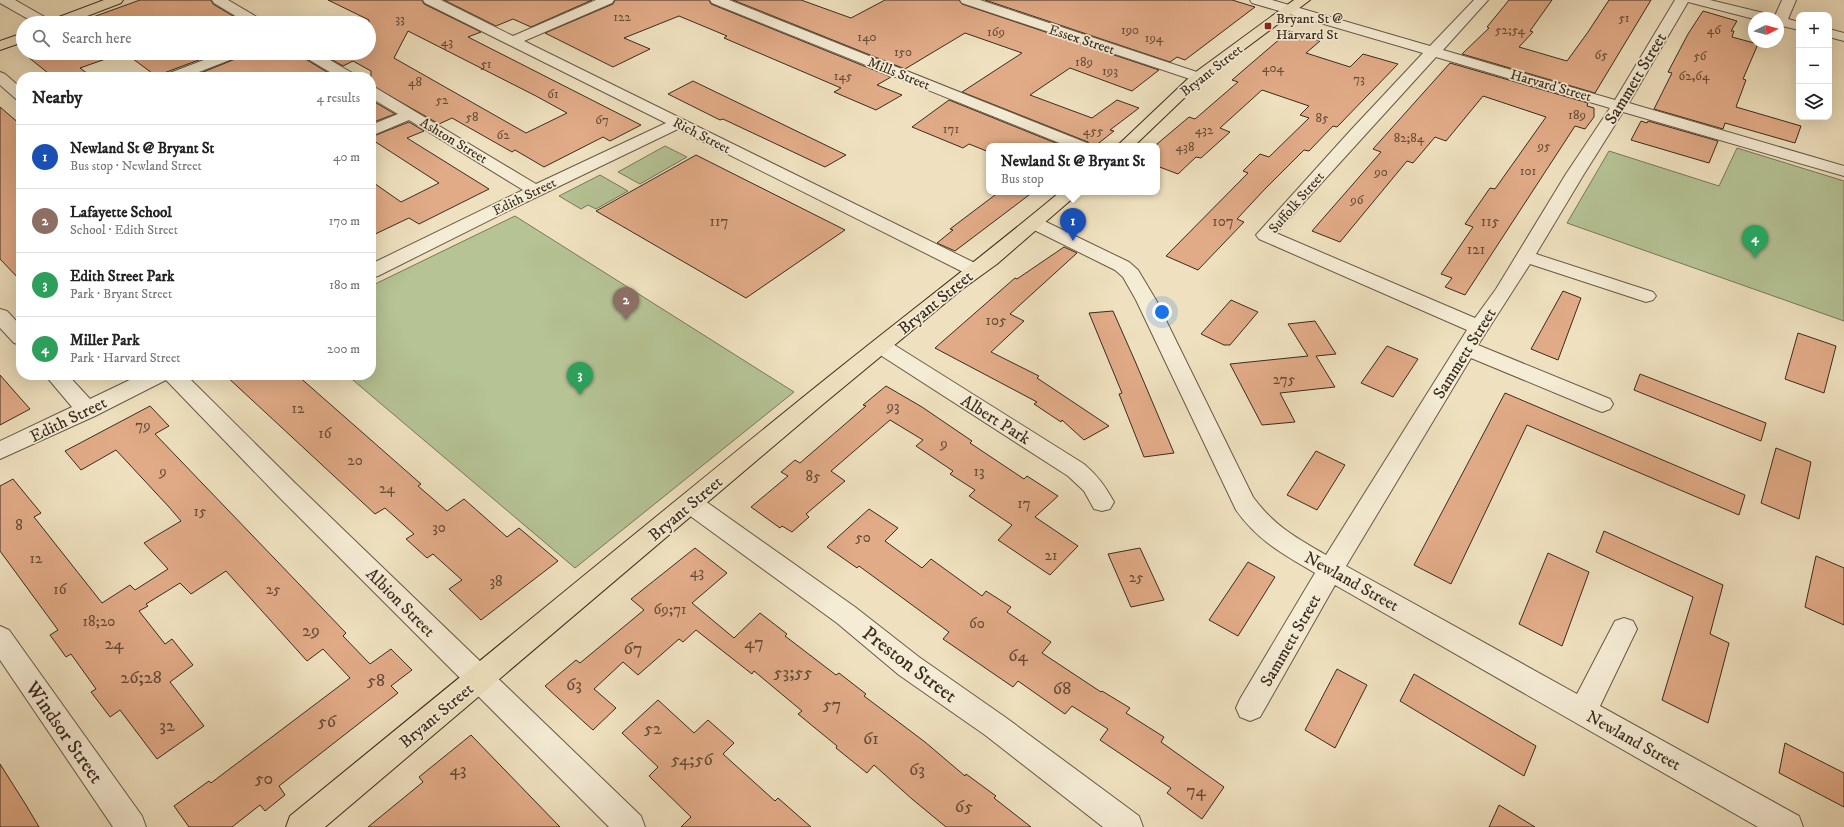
<!DOCTYPE html>
<html lang="en">
<head>
<meta charset="utf-8">
<style>
  body { margin:0; font-family:"IM FELL DW Pica",serif; background:#f6f6f6; color:#222 }
  .controls { position:absolute; right:12px; top:12px; display:grid; overflow:hidden; border-radius:8px; box-shadow:0 4px 16px #0002 }
  .controls button { width:36px; height:36px; display:grid; place-items:center; padding:0; border:0; border-bottom:1px solid #e0e0e0; background:#fff; color:#222; font:20px sans-serif }
  .compass { position:absolute; left:1748px; top:12px; width:36px; height:36px; border-radius:50%; background:#fff; box-shadow:0 4px 16px #0002; rotate:84deg }
  .you { position:absolute; left:1162px; top:312px; width:14px; height:14px; margin:-10px; border:3px solid #fff; border-radius:50%; background:#1a73e8; box-shadow:0 0 0 6px #1a73e833 }
  .badge { display:grid; place-items:center; width:26px; height:26px; border-radius:50%; background:#8f2418; color:#fff; font-size:13px; font-weight:700 }
  .pin { position:absolute; translate:-50% -33px; filter:drop-shadow(0 1px 2px #0008) }
  .pin::after { content:''; position:absolute; top:21px; width:14px; height:12px; background:inherit; clip-path:polygon(0 0,100% 0,50% 100%) }
  .popup { position:absolute; left:986px; top:143px; width:174px; height:52px; box-sizing:border-box; display:grid; place-content:center; border-radius:8px; background:#fff; filter:drop-shadow(0 1px 3px #0005); font-size:13px; white-space:nowrap; color:#767676 }
  .popup b { font-size:15px; color:#222 }
  .popup::after { content:''; position:absolute; left:50%; top:100%; margin-left:-8px; border:8px solid transparent; border-top-color:#fff }
  .list { margin:0; padding:0; list-style:none }
  h2 { display:flex; justify-content:space-between; align-items:center; height:52px; margin:0; padding:0 16px; font-size:17px }
  h2 small { font-size:13px; font-weight:400; color:#767676 }
  .list li { display:grid; grid-template-columns:26px 1fr auto; gap:12px; align-items:center; box-sizing:border-box; height:64px; padding:0 16px; border-top:1px solid #e0e0e0 }
  .list b { display:block; font-size:15px; white-space:nowrap }
  .list p { margin:0; font-size:13px; white-space:nowrap; color:#767676 }
  .list em { font-size:13px; font-style:normal; color:#767676 }
  .icon { flex:none; width:22px; height:22px; fill:none; stroke:currentColor; stroke-width:2; stroke-linecap:round; stroke-linejoin:round }
  .map { position:relative; flex:none; width:1844px; height:827px; overflow:hidden }
  .search { position:absolute; background:#fff; box-shadow:0 4px 16px #0002; left:16px; top:16px; width:360px; height:44px; display:flex; align-items:center; gap:10px; box-sizing:border-box; padding:0 14px; border-radius:22px; color:#767676; font-size:15px }
  .panel { position:absolute; background:#fff; box-shadow:0 4px 16px #0002; left:16px; top:72px; width:360px; height:308px; border-radius:16px }
  .map>svg:first-child { display:block }
  .green { fill:#b5c395; stroke:#78785a }
  .building { fill:#e1ab87; stroke:#3a2c1e; fill-rule:evenodd }
  .lines { fill:none; stroke-linecap:round; stroke-linejoin:round }
  .minor-casing { stroke:#675946; stroke-width:2 }
  .major-casing { stroke:#3a2c1e; stroke-width:2 }
  .minor { fill:#f5ecd5; fill-rule:evenodd }
  .major { fill:#efe1bf; fill-rule:evenodd }
  .poi-dot { fill:#8f2418; stroke:#f5ecd5; stroke-width:1.5 }
  .labels { text-anchor:middle; stroke-width:3.5; stroke-linejoin:round; paint-order:stroke }
  .far-number-label { font-size:13px; fill:#644c38 }
  .far-poi-label { font-size:14px; fill:#3a2c1e; stroke:#f5ecd5; text-anchor:start }
  .far-street-label { font-size:14px; fill:#3a2c1e; stroke:#f5ecd5 }
  .number-label { font-size:15px; fill:#644c38 }
  .street-label { font-size:17px; fill:#3a2c1e; stroke:#f5ecd5 }
  .near-number-label { font-size:18px; fill:#644c38 }
  .near-street-label { font-size:20px; fill:#3a2c1e; stroke:#f5ecd5 }
</style>
</head>
<body>
<div class="map">
<svg width="1844" height="827" viewBox="0 0 1844 827">
  <rect width="100%" height="100%" fill="#efe1bf"/>
  <filter id="stains"><feTurbulence type="fractalNoise" baseFrequency=".005" numOctaves="4"/><feColorMatrix values="0 0 0 0 .2 0 0 0 0 .09 0 0 0 0 .02 0 0 0 .5 -.17"/></filter>
  <radialGradient id="worn" r=".72"><stop offset=".6" stop-color="#630" stop-opacity="0"/><stop offset="1" stop-color="#630" stop-opacity=".3"/></radialGradient>
  <g class="green">
    <path d="M665,146L687,157L640,184L618,172Z"/>
    <path d="M1737,148L1844,181V321L1567,223L1609,151L1719,186Z"/>
    <path d="M600,175L628,191L596,209L588,205L581,209L559,196Z"/>
    <path d="M515,216L794,392L575,568L347,375H371V286Z"/>
  </g>
  <g class="building">
    <path d="M140,0H211L213,4L238,19L228,23H99L93,17Z"/>
    <path d="M328,0H422L424,4L481,32L468,37L641,125L610,141L603,137L544,167L515,150L512,152L452,118L439,124L371,85V71L353,61L343,66L321,53H369V20ZM408,31L536,96L567,113L526,133L394,58Z"/>
    <path d="M444,0H592L531,27L513,19L496,26Z"/>
    <path d="M615,0H709L711,4L891,77L877,85L902,95L876,110L834,92L841,88L724,38L727,36L679,16L624,38L650,49L613,67L545,33L613,4Z"/>
    <path d="M733,0H801L851,18L885,0H959L962,4L1159,70L1132,91L1070,68L1030,95L1092,118L1117,100L1139,108L1110,130L1114,131L1095,146H1090L1088,142L962,92L1022,53L965,33L905,69Z"/>
    <path d="M985,0H1232L1255,7L1185,60L1177,57L1170,62Z"/>
    <path d="M1509,0H1552L1530,31L1533,32L1519,47L1567,61L1588,32L1609,0H1651L1595,93L1462,54L1489,28L1487,27Z"/>
    <path d="M1703,11L1737,21L1731,31H1734L1732,37L1758,44L1743,79L1746,80L1736,107L1801,126L1795,143L1725,123L1723,129L1654,109L1672,73L1668,72L1688,34Z"/>
    <path d="M1289,31L1320,41L1306,53L1350,67L1363,54L1398,64L1337,127L1333,126L1309,151L1304,150L1264,190L1237,219L1244,222L1198,270L1166,256L1248,173L1243,171L1260,154L1269,157L1309,118L1300,115L1309,106L1262,90L1220,128L1230,132L1201,158L1196,157L1178,174L1157,166V144L1189,117L1195,119L1238,82L1232,80Z"/>
    <path d="M23,53H113L114,56L80,68L92,77H53Z"/>
    <path d="M125,53H212V55L156,76Z"/>
    <path d="M250,53H300L302,57L327,72L314,77H191Z"/>
    <path d="M1450,63L1588,103L1587,106L1594,108V117L1585,129L1575,126L1465,295L1445,287L1452,278L1441,274L1473,227L1465,224L1490,188L1495,189L1546,117L1483,96L1446,141L1435,137L1413,163L1407,161L1340,242L1312,231L1381,152L1373,149Z"/>
    <path d="M693,81L782,124L846,155L825,167L723,119L720,120L668,94Z"/>
    <path d="M371,100L395,114L371,123Z"/>
    <path d="M949,100L1063,146H989V152L969,144L963,148L912,127Z"/>
    <path d="M0,107L21,125V281L0,259Z"/>
    <path d="M1641,121L1647,123L1648,121L1718,141L1709,163L1631,140Z"/>
    <path d="M409,122L424,131L407,138L489,189L419,224L409,218L371,236V181L401,202L439,183L371,139V137Z"/>
    <path d="M696,155L845,230L746,298L596,211Z"/>
    <path d="M999,192H1033L955,251L937,243L953,230L950,229Z"/>
    <path d="M1064,247L1077,253L1010,314L1024,321L991,352L1039,376L1037,378L1109,426L1084,440L1062,420L1061,422L1034,404L1037,402L935,348L1015,278L1017,279Z"/>
    <path d="M1563,291L1581,298L1558,360L1531,349Z"/>
    <path d="M1231,300L1258,312L1230,345H1224L1201,334Z"/>
    <path d="M1113,311L1135,361L1174,453L1144,457L1119,394L1122,393L1089,313Z"/>
    <path d="M1315,321L1336,354L1316,356L1335,387L1280,393L1295,422L1262,425L1230,364L1308,356L1288,324Z"/>
    <path d="M1798,333L1836,346L1824,393L1785,379Z"/>
    <path d="M1387,346L1418,359L1393,397L1361,383Z"/>
    <path d="M1640,374L1766,423L1761,441L1634,390Z"/>
    <path d="M0,375L30,409L0,425Z"/>
    <path d="M225,375H297L421,484L418,486L447,511L464,499L507,537L519,528L558,561L481,620L449,589L462,580L433,554L427,558L406,539L414,534L385,508L375,514Z"/>
    <path d="M886,386L922,407L972,441L970,443L1024,479L1027,476L1058,496L1035,517L1078,546L1050,575L998,540L1012,525L969,496L975,490L950,474L953,471L916,446L923,440L890,420L831,471L845,481L806,514L809,517L792,532L782,526L780,528L751,507L788,476L781,472L795,460L800,463L866,406L863,405Z"/>
    <path d="M1505,393L1745,495L1739,515L1527,425L1451,584L1414,565Z"/>
    <path d="M150,406L169,426L155,434L346,633L343,636L370,664L391,649L412,670L391,686L398,693L279,786L285,795L265,811L260,805L232,827H189L174,806L209,781L211,783L350,678L323,649L307,661L226,571L191,594L180,583L146,604L148,606L139,611L165,644L172,639L193,665L170,682L204,726L157,759L120,710L110,717L91,692L96,689L71,654L66,657L50,635L58,630L0,551V486L13,479L41,513L34,517L102,603L130,585L135,590L168,569L144,543L181,521L169,507L116,450L81,470L65,451Z"/>
    <path d="M1776,448L1811,462L1799,519L1761,503Z"/>
    <path d="M1316,451L1345,465L1317,510L1287,495Z"/>
    <path d="M869,509L898,528L885,541L922,568L931,559L982,596L986,591L1011,607L1007,612L1051,642L1042,653L1101,692L1102,691L1130,708L1126,713L1164,737L1161,742L1224,787L1202,819L1167,793L1171,788L1100,740L1108,729L1072,706L1065,714L1018,681L1013,687L943,639L949,632L859,566L857,568L827,547Z"/>
    <path d="M1604,531L1723,585L1710,634L1729,643L1708,723L1662,700L1693,597L1596,552Z"/>
    <path d="M695,548L727,573L692,603L734,638L760,613L787,634L785,636L836,675L839,673L866,694L864,696L925,742L965,776L966,774L996,796L994,798L1031,827H946L912,799L874,765L867,773L836,748L837,746L798,714L802,711L754,671L752,674L696,630L683,642L679,639L638,675L623,662L594,689L616,708L593,730L585,723L545,686L576,660L580,663L644,610L631,599Z"/>
    <path d="M1140,548L1164,600L1131,607L1108,554Z"/>
    <path d="M1548,553L1589,572L1562,646L1519,624Z"/>
    <path d="M1816,556L1844,568V625L1805,607Z"/>
    <path d="M1248,562L1275,577L1238,636L1209,620Z"/>
    <path d="M1337,669L1367,685L1335,748L1305,730Z"/>
    <path d="M1414,674L1536,746L1524,776L1400,701Z"/>
    <path d="M658,700L694,733L708,720L734,743L723,754L775,801L778,798L811,827H681L691,817L649,776L658,767L622,733Z"/>
    <path d="M471,735L560,827H368L423,782L419,777Z"/>
    <path d="M1785,743L1844,773V807L1779,773Z"/>
    <path d="M0,764L26,805L39,827H0Z"/>
    <path d="M1499,805L1535,827H1489Z"/>
  </g>
  <g class="lines">
    <defs>
      <g id="minor">
        <path d="M0,0H15L50,20L52,23H35L0,3Z"/>
        <path d="M212,0H228L262,20L264,23H247L214,3Z"/>
        <path d="M423,0H441L513,36L596,0H614L612,3L524,41L981,266L984,270L981,274L974,276L967,274L678,129L514,208L378,276L371,278V264L523,190L409,120L371,136V125L398,114L371,98V86L376,88L536,184L666,123L425,3Z"/>
        <path d="M710,0H729L1087,143L1089,146H1067L712,3Z"/>
        <path d="M960,0H980L1203,74L1206,77L1203,80L1198,82L1193,80L962,3Z"/>
        <path d="M1250,0H1272L1430,46L1474,0H1488L1443,50L1615,100L1675,0H1710L1772,15L1774,18L1782,0H1796L1788,19L1799,22V30L1778,25V18L1754,19L1688,2L1629,103L1844,166V176L1623,112L1584,174L1536,254L1653,292L1656,296L1653,300L1646,302L1530,264L1478,345L1610,399L1613,404L1610,409L1602,412L1594,409L1471,358L1346,566L1577,694L1615,621L1624,618L1633,621L1637,629L1600,706L1799,816L1803,827H1758L1335,585L1260,717L1250,721L1240,717L1236,708L1240,699L1315,573C1283,554 1258,541 1236,510L1136,300L1123,277L1115,270L1028,227L1025,223L1028,219L1034,218L1040,219L1129,262L1138,270L1156,300L1253,497C1274,526 1297,538 1326,555L1467,330L1259,239L1256,235L1350,131L1423,53L1252,3ZM1436,57L1610,108L1566,174L1496,289L1475,318L1276,233Z"/>
        <path d="M1829,29L1844,33V41L1829,37Z"/>
        <path d="M222,53H242L240,56L186,77H164L167,74Z"/>
        <path d="M301,53H318L354,74L357,77H338L303,56Z"/>
        <path d="M0,72L5,74L21,88V101L16,99L0,85Z"/>
        <path d="M0,309L7,311L21,326V345L14,343L0,328Z"/>
        <path d="M881,339L888,341L1084,464C1098,476 1105,486 1114,502L1110,509L1102,511L1094,509L1084,491L1068,476L874,351L871,346L874,341Z"/>
        <path d="M45,375H68L90,399L140,375H186L295,483L641,816L645,827H609L278,496L166,380L95,416L0,459V441L72,407Z"/>
        <path d="M690,494L698,496L855,607L919,657L1005,717L1139,816L1143,827H1103L985,735L899,675L837,623L682,510L678,503L682,496Z"/>
        <path d="M0,626L9,630L142,816L146,827H113L0,660Z"/>
      </g>
      <g id="major">
        <path d="M104,0H123L121,3L69,23H49L51,20Z"/>
        <path d="M1294,0H1310L1203,80L1134,146H1117L1193,74Z"/>
        <path d="M23,33V42L0,50V41Z"/>
        <path d="M1060,192H1080L997,264L961,290L822,405L325,827H286L290,816C463,675 634,534 807,394C891,326 977,261 1060,192Z"/>
      </g>
    </defs>
    <use href="#minor" class="minor-casing"/>
    <use href="#major" class="major-casing"/>
    <use href="#minor" class="minor"/>
    <use href="#major" class="major"/>
  </g>
  <rect class="poi-dot" x="1264" y="22" width="8" height="8" rx="2"/>
  <g class="labels">
    <g class="far-number-label">
      <text x="622" y="21">122</text>
      <text x="1624" y="22">51</text>
      <text x="400" y="23">33</text>
      <text x="1130" y="34">190</text>
      <text x="1510" y="34">52;54</text>
      <text x="1714" y="34">46</text>
      <text x="996" y="36">169</text>
      <text x="867" y="41">140</text>
      <text x="1154" y="42">194</text>
      <text x="447" y="46">43</text>
      <text x="903" y="56">150</text>
      <text x="1601" y="59">65</text>
      <text x="1700" y="60">56</text>
      <text x="1084" y="66">189</text>
      <text x="486" y="68">51</text>
      <text x="1273" y="72">404</text>
      <text x="1110" y="75">193</text>
      <text x="843" y="80">145</text>
      <text x="1694" y="80">62,64</text>
      <text x="1359" y="83">73</text>
      <text x="415" y="86">48</text>
      <text x="553" y="98">61</text>
      <text x="442" y="104">52</text>
      <text x="1577" y="119">189</text>
      <text x="472" y="121">58</text>
      <text x="1322" y="122">85</text>
      <text x="602" y="124">67</text>
      <text x="951" y="133">171</text>
      <text x="1204" y="134">432</text>
      <text x="1093" y="135">455</text>
      <text x="503" y="139">62</text>
      <text x="1409" y="142">82;84</text>
      <text x="1544" y="150">95</text>
      <text x="1185" y="151">438</text>
      <text x="1528" y="175">101</text>
      <text x="1381" y="176">90</text>
      <text x="1357" y="204">96</text>
    </g>
    <g class="far-poi-label">
      <text x="1276" y="23">Bryant St @<tspan x="1276" dy="16">Harvard St</tspan></text>
    </g>
    <g class="far-street-label">
      <text transform="translate(1082 39) rotate(18)" y="5">Essex Street</text>
      <text transform="translate(1211 70) rotate(-38)" y="5">Bryant Street</text>
      <text transform="translate(899 73) rotate(22)" y="5">Mills Street</text>
      <text transform="translate(1551 85) rotate(16)" y="5">Harvard Street</text>
      <text transform="translate(702 135) rotate(27)" y="5">Rich Street</text>
      <text transform="translate(454 140) rotate(31)" y="5">Ashton Street</text>
      <text transform="translate(524 196) rotate(-26)" y="5">Edith Street</text>
      <text transform="translate(1296 202) rotate(-49)" y="5">Suffolk Street</text>
    </g>
    <g class="number-label">
      <text x="719" y="226">117</text>
      <text x="1223" y="226">107</text>
      <text x="1490" y="226">115</text>
      <text x="1476" y="254">121</text>
      <text x="996" y="325">105</text>
      <text x="1284" y="384">275</text>
      <text x="893" y="411">93</text>
      <text x="298" y="413">12</text>
      <text x="143" y="430">79</text>
      <text x="325" y="438">16</text>
      <text x="944" y="448">9</text>
      <text x="355" y="465">20</text>
      <text x="163" y="476">9</text>
      <text x="979" y="476">13</text>
      <text x="813" y="481">85</text>
      <text x="387" y="493">24</text>
      <text x="1024" y="508">17</text>
      <text x="200" y="516">15</text>
      <text x="19" y="530">8</text>
      <text x="439" y="532">30</text>
      <text x="863" y="542">50</text>
      <text x="1051" y="560">21</text>
      <text x="36" y="563">12</text>
      <text x="697" y="577">43</text>
      <text x="1136" y="582">25</text>
      <text x="496" y="586">38</text>
      <text x="60" y="594">16</text>
      <text x="273" y="594">25</text>
      <text x="670" y="614">69;71</text>
      <text x="99" y="626">18;20</text>
      <text x="977" y="628">60</text>
    </g>
    <g class="street-label">
      <text transform="translate(1635 78) rotate(-59)" y="6">Sammett Street</text>
      <text transform="translate(935 302) rotate(-39)" y="6">Bryant Street</text>
      <text transform="translate(1464 353) rotate(-58)" y="6">Sammett Street</text>
      <text transform="translate(68 419) rotate(-26)" y="6">Edith Street</text>
      <text transform="translate(996 419) rotate(32)" y="6">Albert Park</text>
      <text transform="translate(685 508) rotate(-40)" y="6">Bryant Street</text>
      <text transform="translate(1352 581) rotate(29)" y="6">Newland Street</text>
      <text transform="translate(401 602) rotate(45)" y="6">Albion Street</text>
      <text transform="translate(1290 640) rotate(-60)" y="6">Sammett Street</text>
      <text transform="translate(436 715) rotate(-40)" y="6">Bryant Street</text>
      <text transform="translate(1634 740) rotate(29)" y="6">Newland Street</text>
    </g>
    <g class="near-number-label">
      <text x="311" y="636">29</text>
      <text x="754" y="648">47</text>
      <text x="114" y="649">24</text>
      <text x="633" y="654">67</text>
      <text x="1018" y="661">64</text>
      <text x="793" y="678">53;55</text>
      <text x="141" y="683">26;28</text>
      <text x="376" y="686">58</text>
      <text x="574" y="690">63</text>
      <text x="1062" y="694">68</text>
      <text x="832" y="710">57</text>
      <text x="327" y="727">56</text>
      <text x="167" y="731">32</text>
      <text x="653" y="734">52</text>
      <text x="871" y="744">61</text>
      <text x="692" y="765">54;56</text>
      <text x="458" y="775">43</text>
      <text x="917" y="775">63</text>
      <text x="264" y="784">50</text>
      <text x="1196" y="796">74</text>
      <text x="964" y="812">65</text>
    </g>
    <g class="near-street-label">
      <text transform="translate(910 664) rotate(37)" y="7">Preston Street</text>
      <text transform="translate(65 732) rotate(55)" y="7">Windsor Street</text>
    </g>
  </g>
  <rect width="100%" height="100%" filter="url(#stains)"/>
  <rect width="100%" height="100%" fill="url(#worn)"/>
</svg>
<div class="controls">
<button>+</button>
<button>−</button>
<button><svg class="icon" aria-label="layers" viewBox="0 0 24 24"><path d="M12 4l9 5-9 5-9-5zM3 14l9 5 9-5"/></svg></button>
</div>
<svg class="compass" viewBox="-18 -18 36 36"><path d="M0-13l5 13h-10z" fill="#e53935"/><path d="M0 13l5-13h-10z" fill="#767676"/></svg>
<div class="you"></div>
<div class="pin badge" style="left:1073px;top:241px;background:#1a4fb4">1</div>
<div class="popup"><b>Newland St @ Bryant St</b>Bus stop</div>
<div class="pin badge" style="left:626px;top:320px;background:#8d6e63">2</div>
<div class="pin badge" style="left:580px;top:395px;background:#2e9e5b">3</div>
<div class="pin badge" style="left:1755px;top:258px;background:#2e9e5b">4</div>
<div class="search"><svg class="icon" aria-label="search" viewBox="0 0 24 24"><circle cx="10" cy="10" r="6"/><path d="M15 15l6 6"/></svg>Search here</div>
<section class="panel">
<h2>Nearby<small>4 results</small></h2>
<ul class="list">
<li><span class="badge" style="background:#1a4fb4">1</span><div><b>Newland St @ Bryant St</b><p>Bus stop · Newland Street</p></div><em>40 m</em></li>
<li><span class="badge" style="background:#8d6e63">2</span><div><b>Lafayette School</b><p>School · Edith Street</p></div><em>170 m</em></li>
<li><span class="badge" style="background:#2e9e5b">3</span><div><b>Edith Street Park</b><p>Park · Bryant Street</p></div><em>180 m</em></li>
<li><span class="badge" style="background:#2e9e5b">4</span><div><b>Miller Park</b><p>Park · Harvard Street</p></div><em>200 m</em></li>
</ul>
</section>
</div>
</body>
</html>
